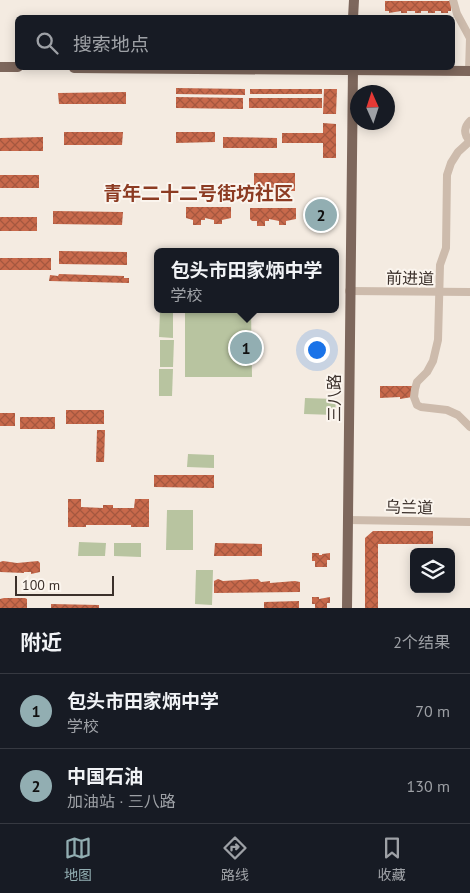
<!DOCTYPE html>
<html lang="zh">
<head>
<meta charset="utf-8">
<style>
  body { margin:0; font-family:"PT Sans","Noto Sans SC",sans-serif; background:#20242c; color:#f1f3f6 }
  .controls { position:absolute; right:15px; bottom:15px; display:grid; overflow:hidden; border-radius:8px; box-shadow:0 2px 12px #0003 }
  .controls button { width:45px; height:45px; display:grid; place-items:center; padding:0; border:0; border-bottom:1px solid #363941; background:#171b24; color:#f1f3f6; font:25px sans-serif }
  .compass { position:absolute; left:350px; top:85px; width:45px; height:45px; border-radius:50%; background:#171b24; box-shadow:0 2px 12px #0003; rotate:357deg }
  .scale { position:absolute; left:15px; bottom:12px; width:99px; box-sizing:border-box; padding-left:5px; border:2px solid #3b302b; border-top:0; font-size:14px; line-height:18px; white-space:nowrap; color:#3b302b; -webkit-text-stroke:4px #fbf5ee; paint-order:stroke }
  .you { position:absolute; left:316px; top:349px; width:18px; height:18px; margin:-12px; border:4px solid #fff; border-radius:50%; background:#1a73e8; box-shadow:0 0 0 8px #1a73e833 }
  .badge { display:grid; place-items:center; width:32px; height:32px; border-radius:50%; background:#92aeb2; color:#111; font-size:16px; font-weight:700 }
  .pin { position:absolute; translate:-50% -50%; border:2px solid #fff; box-shadow:0 1px 5px #0006 }
  .popup { position:absolute; left:154px; top:248px; width:185px; height:65px; box-sizing:border-box; display:grid; place-content:center; border-radius:8px; background:#171b24; filter:drop-shadow(0 1px 4px #0005); font-size:16px; white-space:nowrap; color:#9ea1a6 }
  .popup b { font-size:19px; color:#f1f3f6 }
  .popup::after { content:''; position:absolute; left:50%; top:100%; margin-left:-10px; border:10px solid transparent; border-top-color:#171b24 }
  .list { margin:0; padding:0; list-style:none }
  h2 { display:flex; justify-content:space-between; align-items:center; height:65px; margin:0; padding:0 20px; font-size:21px }
  h2 small { font-size:16px; font-weight:400; color:#9ea1a6 }
  .list li { display:grid; grid-template-columns:32px 1fr auto; gap:15px; align-items:center; box-sizing:border-box; height:75px; padding:0 20px; border-top:1px solid #363941 }
  .list b { display:block; font-size:19px; white-space:nowrap }
  .list p { margin:0; font-size:16px; white-space:nowrap; color:#9ea1a6 }
  .list em { font-size:16px; font-style:normal; color:#9ea1a6 }
  .icon { flex:none; width:28px; height:28px; fill:none; stroke:currentColor; stroke-width:2; stroke-linecap:round; stroke-linejoin:round }
  .map { position:relative; flex:none; width:470px; height:608px; overflow:hidden }
  .search { position:absolute; background:#171b24; box-shadow:0 2px 12px #0003; left:15px; right:15px; top:15px; height:55px; display:flex; align-items:center; gap:12px; box-sizing:border-box; padding:0 18px; border-radius:8px; color:#9ea1a6; font-size:19px }
  .sheet { height:215px; background:#171b24 }
  nav { display:flex; justify-content:space-around; align-items:center; box-sizing:border-box; height:70px; border-top:1px solid #363941; background:#171b24; font-size:14px; color:#9ea1a6 }
  nav a { display:grid; justify-items:center; gap:2px }
  nav .on { color:#92aeb2 }
  .map>svg:first-child { display:block }
  .pitch { fill:#b8c4a0 }
  .building { fill:url(#building-cross-hatch) }
  .lines { fill:none; stroke-linecap:round; stroke-linejoin:round }
  .minor { stroke:#cdbbac; stroke-width:8 }
  .major { stroke:#7d675c; stroke-width:10 }
  .labels { text-anchor:middle; stroke-width:4; stroke-linejoin:round; paint-order:stroke }
  .street-label { font-size:16px; fill:#3b302b; stroke:#fbf5ee }
  .quarter-label { font-size:19px; font-weight:bold; fill:#8c3b22; stroke:#fbf5ee }
</style>
</head>
<body>
<div class="map">
<svg width="470" height="608" viewBox="0 0 470 608">
  <defs>
    <pattern id="building-cross-hatch" width="8" height="8" patternUnits="userSpaceOnUse" patternTransform="scale(1.25)"><rect width="8" height="8" fill="#c8694b"/><path d="M0 0l8 8M0 8l8-8" fill="none" stroke="#a4573f"/></pattern>
  </defs>
  <rect width="100%" height="100%" fill="#f4ebe1"/>
  <g class="pitch">
    <path d="M185,309H251L252,377H185Z"/>
    <path d="M160,311H173V338L159,337Z"/>
    <path d="M160,340H174L173,367H160Z"/>
    <path d="M159,369H173L172,396H159Z"/>
    <path d="M305,398L336,399L335,415L304,414Z"/>
    <path d="M188,454L214,455V468L187,467Z"/>
    <path d="M167,510H193V550H166Z"/>
    <path d="M79,542L106,543L105,556H78Z"/>
    <path d="M114,543H141V557L114,556Z"/>
    <path d="M196,570H213L212,605L195,604Z"/>
  </g>
  <g class="building">
    <path d="M385,1H451V11H448V13H441V11H435V13H428V11H421V13H415V11H407V13H401V11L389,13V11H385Z"/>
    <path d="M176,88L245,89V95L176,94Z"/>
    <rect x="250" y="89" width="72" height="5"/>
    <path d="M324,89H337L336,114H323Z"/>
    <path d="M126,92V104H59L58,93Z"/>
    <path d="M176,97L243,98V109L176,108Z"/>
    <rect x="249" y="98" width="73" height="10"/>
    <path d="M323,123L336,124V158H323V143H282V133H323Z"/>
    <path d="M64,132H123L122,145H64Z"/>
    <path d="M176,132H215V142L176,143Z"/>
    <path d="M43,137V151H0V138Z"/>
    <path d="M223,137L277,138V148H223Z"/>
    <rect x="254" y="173" width="41" height="18"/>
    <rect x="0" y="175" width="39" height="13"/>
    <rect x="315" y="202" width="18" height="21"/>
    <path d="M186,207H231V218L222,220V224H214V220L205,218V220H201V225H193V220L186,218Z"/>
    <path d="M250,208H296V219L286,221V225H279V221L269,219V221H265V226H257V221H252L250,219Z"/>
    <path d="M53,211L123,212L122,225L53,224Z"/>
    <rect x="0" y="217" width="37" height="14"/>
    <path d="M59,251L127,252V265L59,264Z"/>
    <rect x="0" y="258" width="51" height="12"/>
    <path d="M59,274L124,276V278H129V283L49,281L50,275L58,276Z"/>
    <path d="M380,386H412V397L400,399V397L380,398Z"/>
    <rect x="66" y="410" width="38" height="14"/>
    <rect x="0" y="413" width="15" height="13"/>
    <rect x="20" y="417" width="35" height="12"/>
    <path d="M97,430H105L104,462H96Z"/>
    <path d="M154,475H214V488L154,487Z"/>
    <path d="M68,499H81V507L103,508V505H113V508H134L135,499H149V527H131V525H86V527H68Z"/>
    <path d="M373,531H433V544H378V608H365V538Z"/>
    <path d="M215,543L262,544V556H214Z"/>
    <path d="M312,553H319V555H322V554L330,553V560H327V567H315V561H312Z"/>
    <path d="M3,561L17,563L38,561L40,563V572L31,574V572H24V573L0,572V562Z"/>
    <path d="M218,579L223,581L258,579L261,582L270,581V583L295,581L300,582V592L214,593V581Z"/>
    <path d="M312,597H319V599L330,597V603H327V608H315V604H312Z"/>
    <path d="M4,598H25L27,599V608H0V599Z"/>
    <path d="M299,601V608H264V602Z"/>
    <path d="M51,604L99,605V608H51Z"/>
  </g>
  <g class="lines">
    <g class="minor">
      <path d="M453,0L457,14L470,38L469,71"/>
      <path d="M470,121C464,127 463,134 470,141"/>
      <path d="M470,141L458,152L451,163L447,175L446,248L440,265L438,340L433,361L427,372L417,382L415,389L414,397L417,405L421,407L447,410L458,415L470,427"/>
      <path d="M349,291L470,292"/>
      <path d="M348,520L470,522"/>
    </g>
    <g class="major">
      <path d="M353,18L354,0"/>
      <path d="M0,67H18"/>
      <path d="M74,68L470,71"/>
      <path d="M347,608L353,68"/>
    </g>
  </g>
  <g class="labels">
    <g class="street-label">
      <text transform="translate(410 278) rotate(1)" y="6">前进道</text>
      <text transform="translate(334 398) rotate(-90)" y="6">三八路</text>
      <text transform="translate(409 507) rotate(1)" y="6">乌兰道</text>
    </g>
    <g class="quarter-label">
      <text x="198" y="200">青年二十二号街坊社区</text>
    </g>
  </g>
</svg>
<div class="controls">
<button><svg class="icon" aria-label="layers" viewBox="0 0 24 24"><path d="M12 4l9 5-9 5-9-5zM3 14l9 5 9-5"/></svg></button>
</div>
<svg class="compass" viewBox="-18 -18 36 36"><path d="M0-13l5 13h-10z" fill="#e53935"/><path d="M0 13l5-13h-10z" fill="#9ea1a6"/></svg>
<div class="scale">100 m</div>
<div class="you"></div>
<div class="pin badge" style="left:246px;top:348px">1</div>
<div class="popup"><b>包头市田家炳中学</b>学校</div>
<div class="pin badge" style="left:321px;top:215px">2</div>
<div class="search"><svg class="icon" aria-label="search" viewBox="0 0 24 24"><circle cx="10" cy="10" r="6"/><path d="M15 15l6 6"/></svg>搜索地点</div>
</div>
<section class="sheet">
<h2>附近<small>2个结果</small></h2>
<ul class="list">
<li><span class="badge">1</span><div><b>包头市田家炳中学</b><p>学校</p></div><em>70 m</em></li>
<li><span class="badge">2</span><div><b>中国石油</b><p>加油站 · 三八路</p></div><em>130 m</em></li>
</ul>
</section>
<nav>
<a class="on"><svg class="icon" aria-label="map" viewBox="0 0 24 24"><path d="M3 6l6-2 6 2 6-2v14l-6 2-6-2-6 2zM9 4v14M15 6v14"/></svg>地图</a>
<a><svg class="icon" aria-label="directions" viewBox="0 0 24 24"><path d="M12 3l9 9-9 9-9-9zM9 14v-3h6M13 9l2 2-2 2"/></svg>路线</a>
<a><svg class="icon" aria-label="saved" viewBox="0 0 24 24"><path d="M7 4h10v16l-5-4-5 4z"/></svg>收藏</a>
</nav>
</body>
</html>
